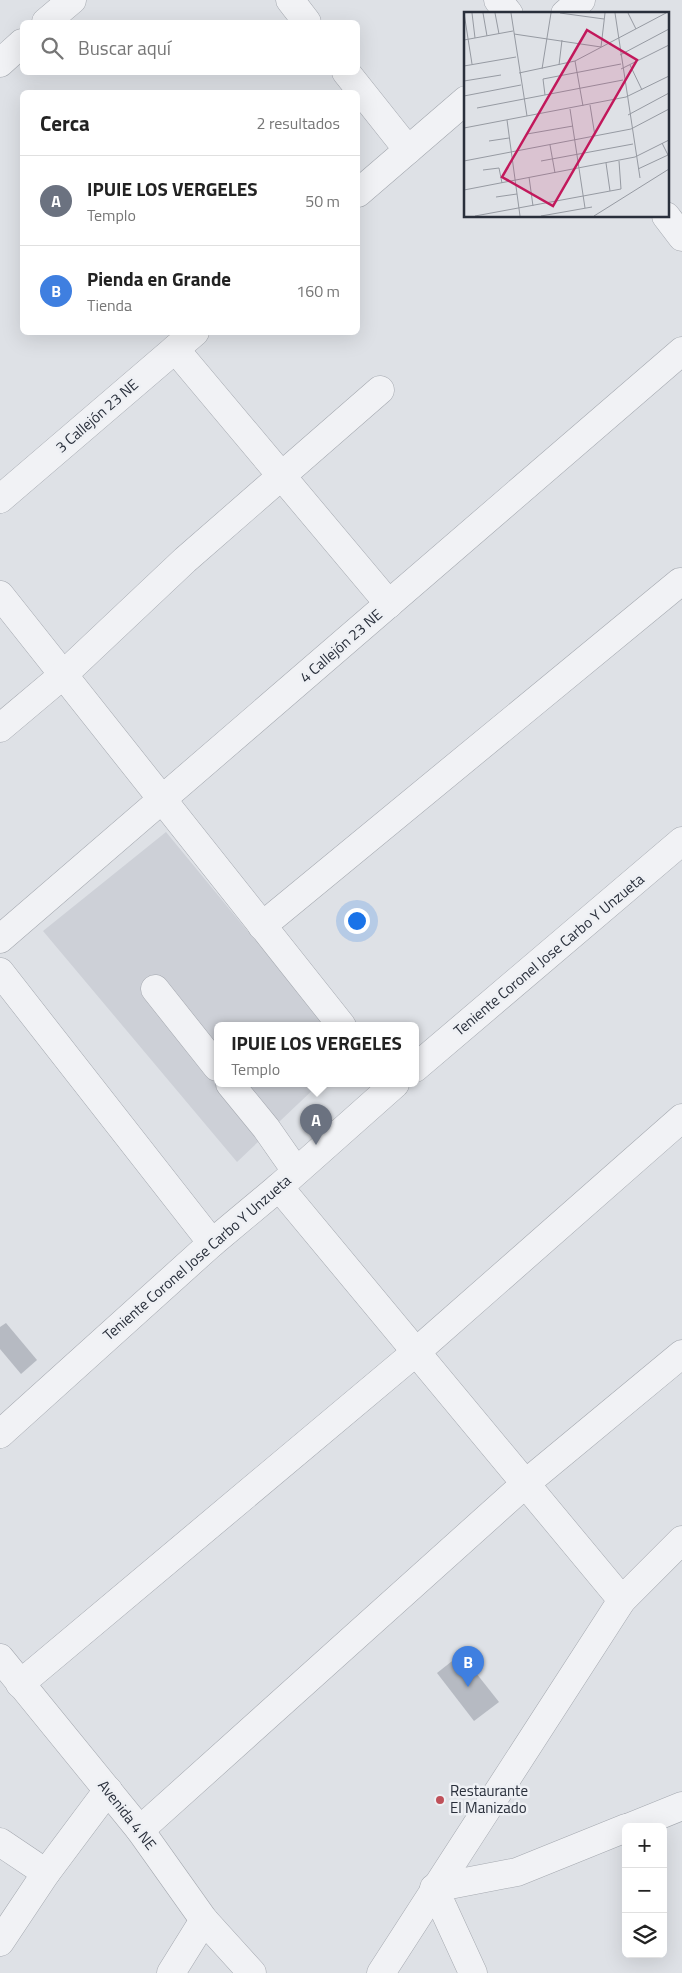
<!DOCTYPE html>
<html lang="es">
<head>
<meta charset="utf-8">
<style>
  body { margin:0; font-family:"Titillium Web",sans-serif; background:#f6f6f6; color:#222 }
  .controls { position:absolute; right:15px; bottom:15px; display:grid; overflow:hidden; border-radius:8px; box-shadow:0 5px 20px #0002 }
  .controls button { width:45px; height:45px; display:grid; place-items:center; padding:0; border:0; border-bottom:1px solid #e0e0e0; background:#fff; color:#222; font:25px sans-serif }
  .you { position:absolute; left:356px; top:920px; width:18px; height:18px; margin:-12px; border:4px solid #fff; border-radius:50%; background:#1a73e8; box-shadow:0 0 0 8px #1a73e833 }
  .badge { display:grid; place-items:center; width:32px; height:32px; border-radius:50%; background:#d93025; color:#fff; font-size:16px; font-weight:700 }
  .pin { position:absolute; translate:-50% -41px; filter:drop-shadow(0 1px 2px #0008) }
  .pin::after { content:''; position:absolute; top:26px; width:18px; height:15px; background:inherit; clip-path:polygon(0 0,100% 0,50% 100%) }
  .popup { position:absolute; left:214px; top:1022px; width:205px; height:65px; box-sizing:border-box; display:grid; place-content:center; border-radius:8px; background:#fff; filter:drop-shadow(0 1px 4px #0005); font-size:16px; white-space:nowrap; color:#767676 }
  .popup b { font-size:19px; color:#222 }
  .popup::after { content:''; position:absolute; left:50%; top:100%; margin-left:-10px; border:10px solid transparent; border-top-color:#fff }
  .list { margin:0; padding:0; list-style:none }
  h2 { display:flex; justify-content:space-between; align-items:center; height:65px; margin:0; padding:0 20px; font-size:21px }
  h2 small { font-size:16px; font-weight:400; color:#767676 }
  .list li { display:grid; grid-template-columns:32px 1fr auto; gap:15px; align-items:center; box-sizing:border-box; height:90px; padding:0 20px; border-top:1px solid #e0e0e0 }
  .list b { display:block; font-size:19px; white-space:nowrap }
  .list p { margin:0; font-size:16px; white-space:nowrap; color:#767676 }
  .list em { font-size:16px; font-style:normal; color:#767676 }
  .icon { flex:none; width:28px; height:28px; fill:none; stroke:currentColor; stroke-width:2; stroke-linecap:round; stroke-linejoin:round }
  .map { position:relative; flex:none; width:682px; height:1973px; overflow:hidden }
  .search { position:absolute; background:#fff; box-shadow:0 5px 20px #0002; left:20px; top:20px; width:340px; height:55px; display:flex; align-items:center; gap:12px; box-sizing:border-box; padding:0 18px; border-radius:8px; color:#767676; font-size:19px }
  .panel { position:absolute; background:#fff; box-shadow:0 5px 20px #0002; left:20px; top:90px; width:340px; height:245px; border-radius:8px }
  .map>svg:first-child { display:block }
  .built { fill:#cdd0d7 }
  .building { fill:#b6bac2 }
  .lines { fill:none; stroke-linecap:round; stroke-linejoin:round }
  .minor-casing { stroke:#a4a8af; stroke-width:29 }
  .minor { stroke:#f1f2f5; stroke-width:28 }
  .poi-dot { fill:#bf5059; stroke:#eef0f4; stroke-width:2 }
  .labels { text-anchor:middle; stroke-width:5; stroke-linejoin:round; paint-order:stroke }
  .street-label { font-size:15px; fill:#292f3b; stroke:#eef0f4 }
  .poi-label { font-size:15px; fill:#292f3b; stroke:#eef0f4; text-anchor:start }
  .inset-road { fill:none; stroke:#969aa2; stroke-width:1 }
  .view { fill:#c2185b; fill-opacity:0.15; stroke:#c2185b; stroke-width:2.5 }
  .inset-edge { fill:none; stroke:#292f3b; stroke-width:2.5 }
</style>
</head>
<body>
<div class="map">
<svg width="682" height="1973" viewBox="0 0 682 1973">
  <rect width="100%" height="100%" fill="#dee1e6"/>
  <path class="built" d="M166,832L326,1026H217V1084H319L237,1162L43,931Z"/>
  <g class="building">
    <path d="M6,1323L37,1360L21,1374L0,1349V1327Z"/>
    <path d="M461,1654L499,1702L474,1721L437,1673Z"/>
  </g>
  <g class="lines">
    <defs>
      <g id="minor">
        <path d="M290,0L307,22"/>
        <path d="M498,0L509,14"/>
        <path d="M565,14L581,0"/>
        <path d="M46,22L72,0"/>
        <path d="M0,63L22,43"/>
        <path d="M346,72L408,150"/>
        <path d="M358,193L466,100"/>
        <path d="M666,216L682,237"/>
        <path d="M175,349L389,604"/>
        <path d="M0,499L195,332"/>
        <path d="M0,595L342,1026"/>
        <path d="M0,728L63,675L185,560L380,390"/>
        <path d="M262,926L680,582"/>
        <path d="M0,939L682,351"/>
        <path d="M0,972L212,1243"/>
        <path d="M155,989L217,1067"/>
        <path d="M415,1068L682,841"/>
        <path d="M230,1084L266,1128L296,1171"/>
        <path d="M279,1187L622,1600"/>
        <path d="M0,1434L212,1243L279,1187L395,1084"/>
        <path d="M0,1658L140,1830L204,1920L252,1973"/>
        <path d="M20,1684L416,1352L682,1118"/>
        <path d="M630,1827L682,1806"/>
        <path d="M140,1830L525,1484L682,1354"/>
        <path d="M0,1842L46,1873"/>
        <path d="M0,1942L46,1873L108,1790"/>
        <path d="M171,1973L204,1920"/>
        <path d="M381,1973L622,1600L682,1540"/>
        <path d="M473,1973L434,1888L517,1872L626,1828"/>
      </g>
    </defs>
    <use href="#minor" class="minor-casing"/>
    <use href="#minor" class="minor"/>
  </g>
  <circle class="poi-dot" cx="440" cy="1800" r="5"/>
  <g class="labels">
    <g class="street-label">
      <text transform="translate(97 416) rotate(-41)" y="5">3 Callejón 23 NE</text>
      <text transform="translate(341 646) rotate(-41)" y="5">4 Callejón 23 NE</text>
      <text transform="translate(549 955) rotate(-40)" y="5">Teniente Coronel Jose Carbo Y Unzueta</text>
      <text transform="translate(197 1258) rotate(-41)" y="5">Teniente Coronel Jose Carbo Y Unzueta</text>
      <text transform="translate(127 1815) rotate(52)" y="5">Avenida 4 NE</text>
    </g>
    <g class="poi-label">
      <text x="450" y="1796">Restaurante<tspan x="450" dy="17">El Manizado</tspan></text>
    </g>
  </g>
  <g transform="translate(464 12)">
    <rect width="205" height="205" fill="#dee1e6"/>
    <path class="inset-road" d="M0,1L8,52M8,1L11,26M19,1L23,24M31,1L35,22M47,1L63,104M96,1L140,7M151,1L176,166M164,1L172,17M50,22L137,35L141,1M0,28L49,19M156,43L205,17M111,49L119,94M95,53L98,28M166,53L178,78M0,54L52,45M78,57L87,1M157,57L205,33M55,61L111,49L202,1M0,69L37,63M81,83L79,67L157,52M0,84L57,73M126,93L131,124M13,96L159,68M106,97L121,196M164,103L205,81M43,108L56,204M0,116L162,85L205,64M63,122L109,114M25,129L45,126M86,133L91,161M0,149L167,117L205,97M77,149L169,132M142,151L146,179M174,157L204,143L198,131M19,158L35,156L38,171M65,165L69,194M0,178L171,145L205,128M32,185L53,182M11,204L157,177L155,149M77,204L128,195M130,204L205,157"/>
    <path class="view" d="M123,18L173,48L89,194L38,165Z"/>
    <rect width="205" height="205" class="inset-edge"/>
  </g>
</svg>
<div class="controls">
<button>+</button>
<button>−</button>
<button><svg class="icon" aria-label="layers" viewBox="0 0 24 24"><path d="M12 4l9 5-9 5-9-5zM3 14l9 5 9-5"/></svg></button>
</div>
<div class="you"></div>
<div class="pin badge" style="left:316px;top:1145px;background:#6b7280">A</div>
<div class="popup"><b>IPUIE LOS VERGELES</b>Templo</div>
<div class="pin badge" style="left:468px;top:1687px;background:#3f7fe0">B</div>
<div class="search"><svg class="icon" aria-label="search" viewBox="0 0 24 24"><circle cx="10" cy="10" r="6"/><path d="M15 15l6 6"/></svg>Buscar aquí</div>
<section class="panel">
<h2>Cerca<small>2 resultados</small></h2>
<ul class="list">
<li><span class="badge" style="background:#6b7280">A</span><div><b>IPUIE LOS VERGELES</b><p>Templo</p></div><em>50 m</em></li>
<li><span class="badge" style="background:#3f7fe0">B</span><div><b>Pienda en Grande</b><p>Tienda</p></div><em>160 m</em></li>
</ul>
</section>
</div>
</body>
</html>
